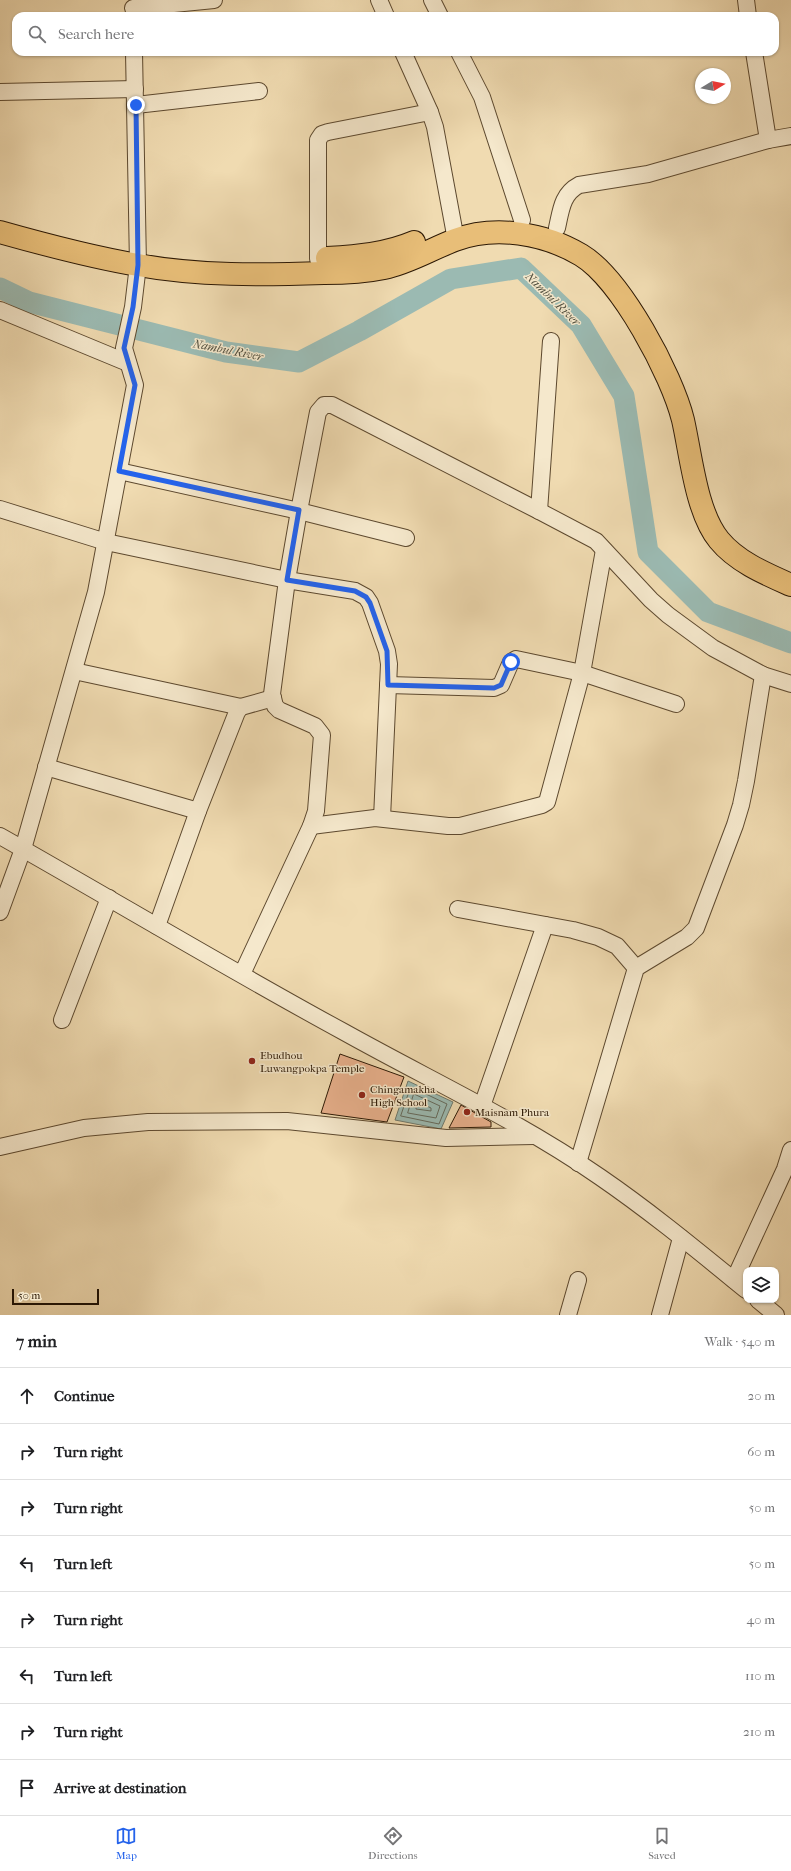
<!DOCTYPE html>
<html lang="en">
<head>
<meta charset="utf-8">
<style>
  body { margin:0; font-family:"IM FELL French Canon",serif; background:#f2f2f2; color:#202124 }
  .controls { position:absolute; right:12px; bottom:12px; display:grid; overflow:hidden; border-radius:8px; box-shadow:0 1px 3px #0004 }
  .controls button { width:36px; height:36px; display:grid; place-items:center; padding:0; border:0; border-bottom:1px solid #e0e0e0; background:#fff; color:#202124; font:20px sans-serif }
  .compass { position:absolute; left:695px; top:68px; width:36px; height:36px; border-radius:50%; background:#fff; box-shadow:0 1px 3px #0004; rotate:80deg }
  .scale { position:absolute; left:12px; bottom:10px; width:87px; box-sizing:border-box; padding-left:4px; border:2px solid #2c1804; border-top:0; font-size:11px; line-height:14px; white-space:nowrap; color:#2c1804; -webkit-text-stroke:3px #f5e8cc; paint-order:stroke }
  .stop { position:absolute; width:12px; height:12px; margin:-9px; border:3px solid #2563eb; border-radius:50%; background:#fff }
  .stop.end { background:#2563eb; border-color:#fff; box-shadow:0 1px 4px #0008 }
  .list { margin:0; padding:0; list-style:none }
  h2 { display:flex; justify-content:space-between; align-items:center; height:52px; margin:0; padding:0 16px; font-size:17px }
  h2 small { font-size:13px; font-weight:400; color:#757577 }
  .list li { display:grid; grid-template-columns:26px 1fr auto; gap:12px; align-items:center; box-sizing:border-box; height:56px; padding:0 16px; border-top:1px solid #e0e0e0 }
  .list b { display:block; font-size:15px; white-space:nowrap }
  .list em { font-size:13px; font-style:normal; color:#757577 }
  .icon { flex:none; width:22px; height:22px; fill:none; stroke:currentColor; stroke-width:2; stroke-linecap:round; stroke-linejoin:round }
  .map { position:relative; flex:none; width:791px; height:1315px; overflow:hidden }
  .search { position:absolute; background:#fff; box-shadow:0 1px 3px #0004; left:12px; right:12px; top:12px; height:44px; display:flex; align-items:center; gap:10px; box-sizing:border-box; padding:0 14px; border-radius:12px; color:#757577; font-size:15px }
  .sheet { height:500px; background:#fff }
  nav { display:flex; justify-content:space-around; align-items:center; box-sizing:border-box; height:56px; border-top:1px solid #e0e0e0; background:#fff; font-size:11px; color:#757577 }
  nav a { display:grid; justify-items:center; gap:2px }
  nav .on { color:#2563eb }
  .map>svg:first-child { display:block }
  .water { fill:#9bbab2; stroke:#6f796c }
  .lines { fill:none; stroke-linecap:round; stroke-linejoin:round }
  .shore { stroke:#64695b; stroke-width:1 }
  .river { stroke:#9bbab2; stroke-width:21 }
  .building { fill:#e8b08c; stroke:#2c1804 }
  .minor-casing { stroke:#5d492f; stroke-width:18 }
  .highway-casing { stroke:#2c1804; stroke-width:24 }
  .minor { stroke:#f5e8cc; stroke-width:16 }
  .highway { stroke:#e8be78; stroke-width:22 }
  .route { stroke:#2563eb; stroke-width:5 }
  .poi-dot { fill:#8f2418; stroke:#f5e8cc; stroke-width:1.5 }
  .labels { text-anchor:middle; stroke-width:3; stroke-linejoin:round; paint-order:stroke }
  .poi-label { font-size:11px; fill:#2c1804; stroke:#f5e8cc; text-anchor:start }
  .water-label { font-size:12px; font-style:italic; fill:#535141; stroke:#f5e8cc }
</style>
</head>
<body>
<div class="map">
<svg width="791" height="1315" viewBox="0 0 791 1315">
  <rect width="100%" height="100%" fill="#f0dbb1"/>
  <filter id="stains"><feTurbulence type="fractalNoise" baseFrequency=".005" numOctaves="4"/><feColorMatrix values="0 0 0 0 .2 0 0 0 0 .09 0 0 0 0 .02 0 0 0 .5 -.17"/></filter>
  <radialGradient id="worn" r=".72"><stop offset=".6" stop-color="#630" stop-opacity="0"/><stop offset="1" stop-color="#630" stop-opacity=".3"/></radialGradient>
  <path class="water" d="M408,1081L453,1102L441,1129L395,1120Z"/>
  <g class="lines">
    <g class="shore">
      <path d="M411,1087L447,1104L439,1124L401,1116Z"/>
      <path d="M414,1094L440,1106L436,1118L408,1113Z"/>
      <path d="M419,1102L431,1108V1111L416,1109V1103Z"/>
    </g>
    <path class="river" d="M0,288L29,302L226,352L299,362L359,331L451,279L521,268L581,325L624,396L648,552L708,612L791,643"/>
  </g>
  <g class="building">
    <path d="M340,1054L404,1077L387,1122L321,1113Z"/>
    <path d="M461,1105L491,1122V1127L449,1128Z"/>
  </g>
  <g class="lines">
    <defs>
      <g id="minor">
        <path d="M379,0L386,16"/>
        <path d="M432,0L440,16"/>
        <path d="M746,0L748,16"/>
        <path d="M133,8L214,0"/>
        <path d="M403,52L430,112L435,127L456,240"/>
        <path d="M459,52L482,97L522,220"/>
        <path d="M754,52L768,140"/>
        <path d="M0,92L135,89"/>
        <path d="M136,105L259,91"/>
        <path d="M557,228C561,210 562,194 579,185L648,174L768,140L791,136"/>
        <path d="M318,259V140L322,134L328,132L430,112"/>
        <path d="M0,310L128,363"/>
        <path d="M119,471L299,511L406,538"/>
        <path d="M0,509L106,542L287,580L355,591L366,597L370,603L387,651L389,664L382,818"/>
        <path d="M539,511L551,341"/>
        <path d="M74,671L241,707"/>
        <path d="M388,685L494,688L501,685L511,662L516,659L582,673L676,704"/>
        <path d="M46,767L198,811"/>
        <path d="M311,826L375,818L448,826H460L542,805L547,802L582,673L604,550"/>
        <path d="M0,836C115,901 228,969 344,1032C430,1080 519,1121 600,1177C651,1212 698,1251 746,1290"/>
        <path d="M458,909L573,930L598,937L617,946L636,968"/>
        <path d="M0,912L23,849L96,592L135,385L124,348L133,307L138,265L134,52"/>
        <path d="M157,926L198,811L237,712L241,707L273,698"/>
        <path d="M242,974L311,826L316,811L322,735L315,726L279,710L275,706L272,694L287,580L299,511L318,412L324,405H332L539,511L596,541L651,600L668,615L713,648L763,675L791,684"/>
        <path d="M62,1020L109,898"/>
        <path d="M482,1106L545,925"/>
        <path d="M0,1147L84,1128L148,1122L287,1121L446,1138L534,1136"/>
        <path d="M578,1163L636,968L687,937L696,928L735,825L741,805L746,781L763,675"/>
        <path d="M734,1280L785,1169L791,1150"/>
        <path d="M758,1300L776,1315"/>
        <path d="M568,1315L578,1280"/>
        <path d="M660,1315L681,1238"/>
      </g>
      <g id="highway">
        <path d="M0,232C46,245 91,257 138,265C198,276 263,275 324,273C344,273 365,272 384,268C409,263 431,249 455,240C495,225 544,233 581,255C621,279 672,375 683,420C691,455 696,512 719,540C737,562 766,574 791,585"/>
        <path d="M327,258C357,256 386,254 414,242"/>
      </g>
    </defs>
    <use href="#minor" class="minor-casing"/>
    <use href="#highway" class="highway-casing"/>
    <use href="#minor" class="minor"/>
    <use href="#highway" class="highway"/>
  </g>
  <g class="lines">
    <path class="route" d="M136,105L138,265L133,307L124,348L135,385L119,471L299,510L287,580L355,591L366,597L370,603L387,651L388,685L494,688L501,685L511,662"/>
  </g>
  <g class="poi-dot">
    <circle cx="252" cy="1061" r="4"/>
    <circle cx="362" cy="1095" r="4"/>
    <circle cx="467" cy="1112" r="4"/>
  </g>
  <g class="labels">
    <g class="poi-label">
      <text x="260" y="1059">Ebudhou<tspan x="260" dy="13">Luwangpokpa Temple</tspan></text>
      <text x="370" y="1093">Chingamakha<tspan x="370" dy="13">High School</tspan></text>
      <text x="475" y="1116">Maisnam Phura</text>
    </g>
    <g class="water-label">
      <text transform="translate(553 299) rotate(44)" y="4">Nambul River</text>
      <text transform="translate(228 350) rotate(11)" y="4">Nambul River</text>
    </g>
  </g>
  <rect width="100%" height="100%" filter="url(#stains)"/>
  <rect width="100%" height="100%" fill="url(#worn)"/>
</svg>
<div class="controls">
<button><svg class="icon" aria-label="layers" viewBox="0 0 24 24"><path d="M12 4l9 5-9 5-9-5zM3 14l9 5 9-5"/></svg></button>
</div>
<svg class="compass" viewBox="-18 -18 36 36"><path d="M0-13l5 13h-10z" fill="#e53935"/><path d="M0 13l5-13h-10z" fill="#757577"/></svg>
<div class="scale">50 m</div>
<div class="stop" style="left:511px;top:662px"></div>
<div class="stop end" style="left:136px;top:105px"></div>
<div class="search"><svg class="icon" aria-label="search" viewBox="0 0 24 24"><circle cx="10" cy="10" r="6"/><path d="M15 15l6 6"/></svg>Search here</div>
</div>
<section class="sheet">
<h2>7 min<small>Walk · 540 m</small></h2>
<ul class="list">
<li><svg class="icon" aria-label="ahead" viewBox="0 0 24 24"><path d="M12 20V5M6 11l6-6 6 6"/></svg><div><b>Continue</b></div><em>20 m</em></li>
<li><svg class="icon" aria-label="right" viewBox="0 0 24 24"><path d="M7 20v-9h11M14 6l5 5-5 5"/></svg><div><b>Turn right</b></div><em>60 m</em></li>
<li><svg class="icon" aria-label="right" viewBox="0 0 24 24"><path d="M7 20v-9h11M14 6l5 5-5 5"/></svg><div><b>Turn right</b></div><em>50 m</em></li>
<li><svg class="icon" aria-label="left" viewBox="0 0 24 24"><path d="M17 20v-9H6M10 6l-5 5 5 5"/></svg><div><b>Turn left</b></div><em>50 m</em></li>
<li><svg class="icon" aria-label="right" viewBox="0 0 24 24"><path d="M7 20v-9h11M14 6l5 5-5 5"/></svg><div><b>Turn right</b></div><em>40 m</em></li>
<li><svg class="icon" aria-label="left" viewBox="0 0 24 24"><path d="M17 20v-9H6M10 6l-5 5 5 5"/></svg><div><b>Turn left</b></div><em>110 m</em></li>
<li><svg class="icon" aria-label="right" viewBox="0 0 24 24"><path d="M7 20v-9h11M14 6l5 5-5 5"/></svg><div><b>Turn right</b></div><em>210 m</em></li>
<li><svg class="icon" aria-label="arrive" viewBox="0 0 24 24"><path d="M6 21V4h12l-3 4 3 4H6"/></svg><div><b>Arrive at destination</b></div></li>
</ul>
</section>
<nav>
<a class="on"><svg class="icon" aria-label="map" viewBox="0 0 24 24"><path d="M3 6l6-2 6 2 6-2v14l-6 2-6-2-6 2zM9 4v14M15 6v14"/></svg>Map</a>
<a><svg class="icon" aria-label="directions" viewBox="0 0 24 24"><path d="M12 3l9 9-9 9-9-9zM9 14v-3h6M13 9l2 2-2 2"/></svg>Directions</a>
<a><svg class="icon" aria-label="saved" viewBox="0 0 24 24"><path d="M7 4h10v16l-5-4-5 4z"/></svg>Saved</a>
</nav>
</body>
</html>
